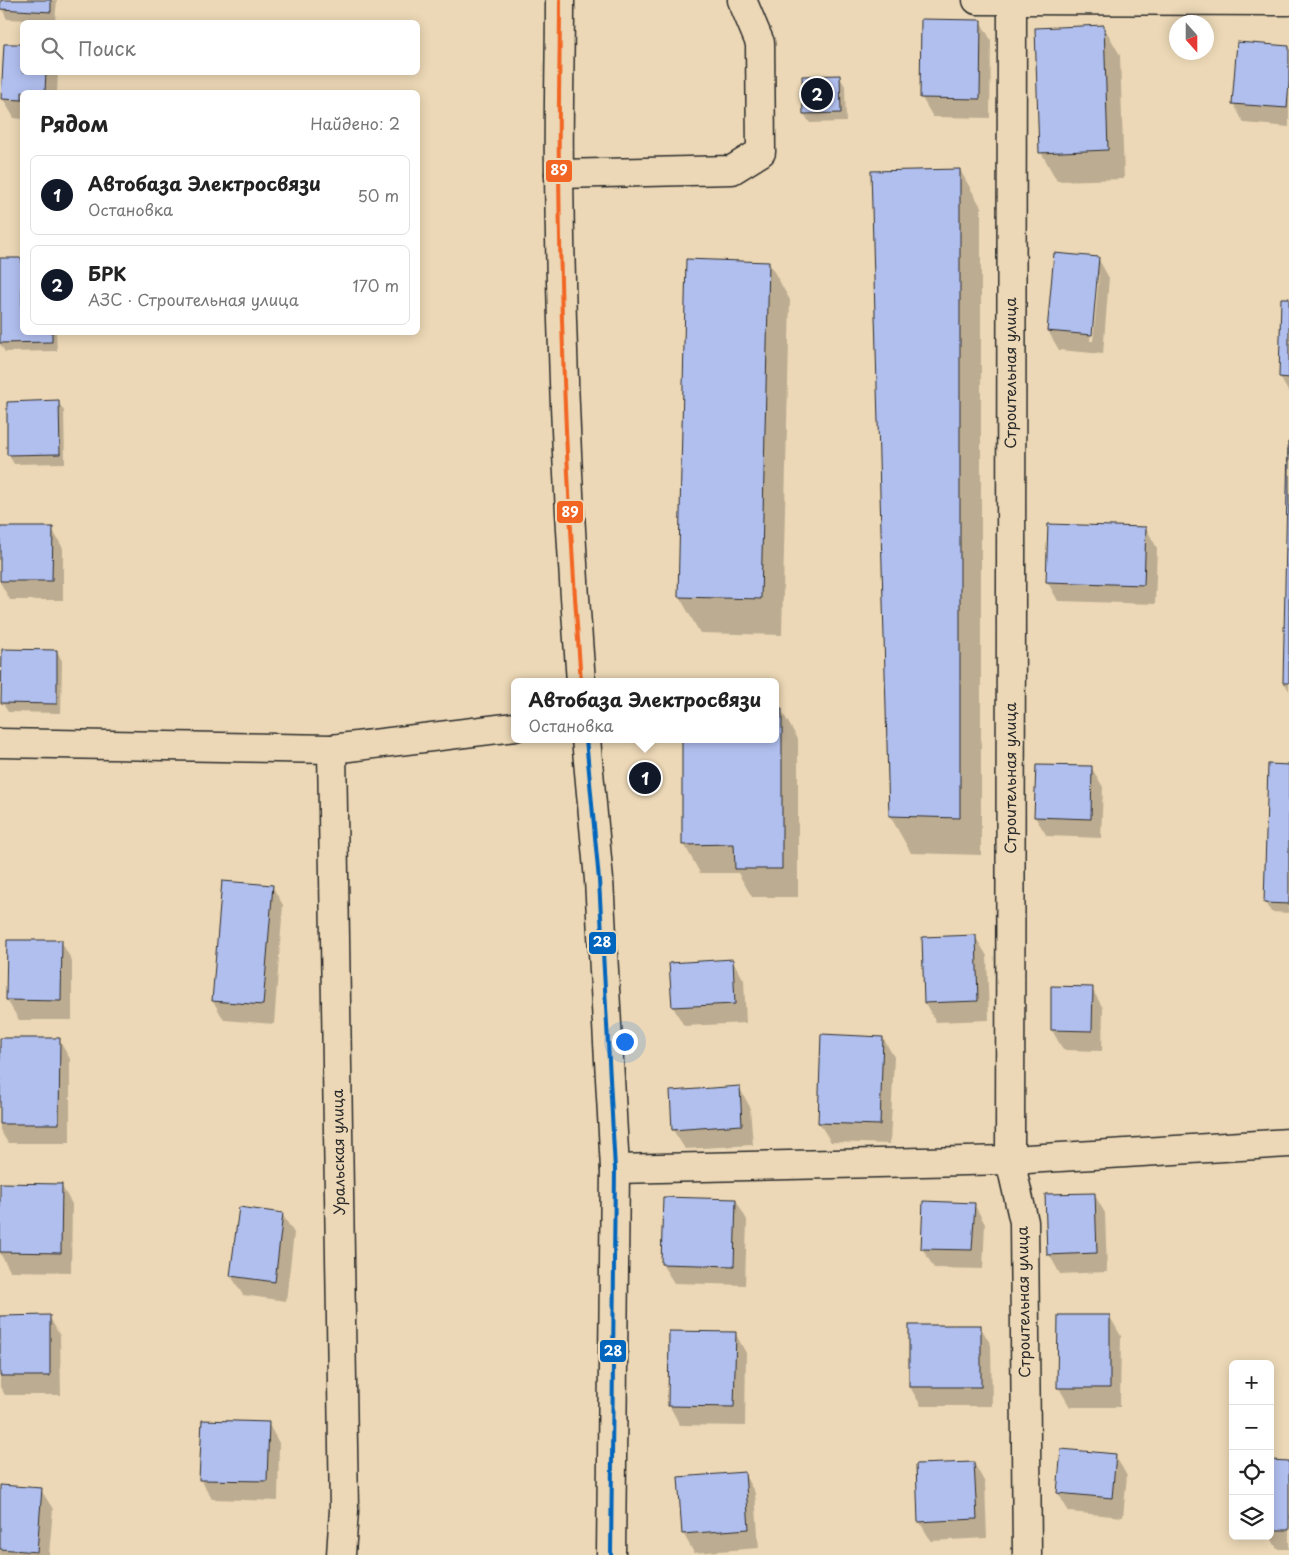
<!DOCTYPE html>
<html lang="ru">
<head>
<meta charset="utf-8">
<style>
  body { margin:0; font-family:"Playpen Sans",sans-serif; background:#f2f2f2; color:#222 }
  .controls { position:absolute; right:15px; bottom:15px; display:grid; overflow:hidden; border-radius:8px; box-shadow:0 2px 12px #0003 }
  .controls button { width:45px; height:45px; display:grid; place-items:center; padding:0; border:0; border-bottom:1px solid #e0e0e0; background:#fff; color:#222; font:25px sans-serif }
  .compass { position:absolute; left:1169px; top:15px; width:45px; height:45px; border-radius:50%; background:#fff; box-shadow:0 2px 12px #0003; rotate:159deg }
  .you { position:absolute; left:624px; top:1041px; width:18px; height:18px; margin:-12px; border:4px solid #fff; border-radius:50%; background:#1a73e8; box-shadow:0 0 0 8px #1a73e833 }
  .badge { display:grid; place-items:center; width:32px; height:32px; border-radius:50%; background:#111827; color:#fff; font-size:16px; font-weight:700 }
  .pin { position:absolute; translate:-50% -50%; border:2px solid #fff; box-shadow:0 1px 5px #0006 }
  .popup { position:absolute; left:511px; top:678px; width:268px; height:65px; box-sizing:border-box; display:grid; place-content:center; border-radius:8px; background:#fff; filter:drop-shadow(0 1px 4px #0005); font-size:16px; white-space:nowrap; color:#767676 }
  .popup b { font-size:19px; color:#222 }
  .popup::after { content:''; position:absolute; left:50%; top:100%; margin-left:-10px; border:10px solid transparent; border-top-color:#fff }
  .list { margin:0; padding:0; list-style:none }
  h2 { display:flex; justify-content:space-between; align-items:center; height:65px; margin:0; padding:0 20px; font-size:21px }
  h2 small { font-size:16px; font-weight:400; color:#767676 }
  .list li { display:grid; grid-template-columns:32px 1fr auto; gap:15px; align-items:center; box-sizing:border-box; height:80px; margin:0 10px 10px; padding:0 10px; border:1px solid #e0e0e0; border-radius:8px }
  .list b { display:block; font-size:19px; white-space:nowrap }
  .list p { margin:0; font-size:16px; white-space:nowrap; color:#767676 }
  .list em { font-size:16px; font-style:normal; color:#767676 }
  .icon { flex:none; width:28px; height:28px; fill:none; stroke:currentColor; stroke-width:2; stroke-linecap:round; stroke-linejoin:round }
  .map { position:relative; flex:none; width:1289px; height:1555px; overflow:hidden }
  .search { position:absolute; background:#fff; box-shadow:0 2px 12px #0003; left:20px; top:20px; width:400px; height:55px; display:flex; align-items:center; gap:12px; box-sizing:border-box; padding:0 18px; border-radius:8px; color:#767676; font-size:19px }
  .panel { position:absolute; background:#fff; box-shadow:0 2px 12px #0003; left:20px; top:90px; width:400px; height:245px; border-radius:8px }
  .map>svg:first-child { display:block }
  .shadow { fill:#0003; fill-rule:evenodd }
  .building { fill:#b1bfef; stroke:#2b2b2b }
  .lines { fill:none; stroke-linecap:round; stroke-linejoin:round }
  .minor-casing { stroke:#2b2b2b; stroke-width:31 }
  .tertiary-casing { stroke:#2b2b2b; stroke-width:31 }
  .minor { stroke:#ecd8b6; stroke-width:28 }
  .tertiary { stroke:#ecd8b6; stroke-width:28 }
  .bus-1-casing { stroke:#ecd8b6; stroke-width:8 }
  .bus-2-casing { stroke:#ecd8b6; stroke-width:8 }
  .bus-1 { stroke:#f26522; stroke-width:4 }
  .bus-2 { stroke:#0065bd; stroke-width:4 }
  .labels { text-anchor:middle; stroke-width:4; stroke-linejoin:round; paint-order:stroke }
  .street-label { font-size:15px; fill:#2b2b2b; stroke:#ecd8b6 }
  .line-badge { stroke:#ecd8b6; stroke-width:2 }
  .badge-label { font-size:14px; text-anchor:middle; font-weight:bold; fill:#fff }
</style>
</head>
<body>
<div class="map">
<svg width="1289" height="1555" viewBox="0 0 1289 1555">
  <rect width="100%" height="100%" fill="#ecd8b6"/>
  <filter id="ink" filterUnits="userSpaceOnUse"><feTurbulence type="fractalNoise" baseFrequency=".02" numOctaves="2"/><feDisplacementMap in="SourceGraphic" scale="10" xChannelSelector="R" yChannelSelector="G"/><feConvolveMatrix kernelMatrix="1 2 1 2 8 2 1 2 1" color-interpolation-filters="sRGB"/></filter>
  <g filter="url(#ink)">
    <g class="shadow">
      <path d="M2,0H57L55,21L7,19L2,9Z"/>
      <path d="M980,21L991,40L990,118L933,117L922,98Z"/>
      <path d="M1104,27L1120,55L1124,179L1057,181L1041,152Z"/>
      <path d="M5,45L22,46V72H58L57,92H22V119L14,118L3,99Z"/>
      <path d="M1289,48V127L1244,123L1233,103Z"/>
      <path d="M839,76L845,86L846,122L810,123L804,114Z"/>
      <path d="M960,170L981,207V855L911,853L890,816Z"/>
      <path d="M1098,258L1109,278L1103,354L1059,350L1048,331ZM1096,275H1099L1093,341H1090Z"/>
      <path d="M0,259H22V332H56L57,351L5,352L0,344Z"/>
      <path d="M769,263L790,300L782,635L700,633L679,596Z"/>
      <path d="M1289,299V393L1280,377Z"/>
      <path d="M58,402L64,411L65,463L14,464L8,454Z"/>
      <path d="M1289,474V691L1284,682Z"/>
      <path d="M1146,528L1157,548L1155,604L1058,601L1047,581Z"/>
      <path d="M0,529H52L63,548V600H10L0,582Z"/>
      <path d="M57,651L62,661L61,713L8,712L2,702Z"/>
      <path d="M775,710H781L798,739V897H752L738,873H700L684,844L775,739Z"/>
      <path d="M1289,766V913L1271,912L1266,903Z"/>
      <path d="M1091,767L1103,787L1101,838L1047,836L1035,817Z"/>
      <path d="M272,886L283,905L274,1024L224,1020L213,1001Z"/>
      <path d="M975,936L987,956L989,1020L936,1022L925,1003Z"/>
      <path d="M8,941H61L72,961V1020H19L7,1000Z"/>
      <path d="M732,960L744,980L746,1023L684,1026L673,1007Z"/>
      <path d="M1052,988L1092,989L1103,1008L1102,1051L1063,1050L1052,1030Z"/>
      <path d="M883,1038L894,1057L890,1144L831,1142L819,1123Z"/>
      <path d="M0,1039L59,1040L70,1059V1143H8L0,1130Z"/>
      <path d="M739,1087L750,1107L753,1145L685,1149L673,1130Z"/>
      <path d="M61,1185L72,1204L71,1272L10,1271L0,1253V1198Z"/>
      <path d="M1094,1194L1105,1213L1107,1272L1060,1274L1049,1254Z"/>
      <path d="M736,1200L747,1220L745,1285L674,1283L662,1264Z"/>
      <path d="M974,1204L985,1224L983,1269L934,1268L922,1248Z"/>
      <path d="M282,1214L294,1233L286,1301L243,1295L231,1276Z"/>
      <path d="M49,1316L60,1336L61,1395H5L0,1387V1317Z"/>
      <path d="M1110,1317L1121,1336L1120,1407H1070L1059,1388Z"/>
      <path d="M980,1326L991,1345L992,1406H921L910,1387Z"/>
      <path d="M735,1333L746,1353L745,1426L680,1425L669,1405Z"/>
      <path d="M268,1423L279,1443L278,1501L212,1499L201,1480Z"/>
      <path d="M1115,1456L1127,1475L1123,1517L1069,1512L1058,1493Z"/>
      <path d="M1270,1461L1289,1462V1549H1277L1270,1536Z"/>
      <path d="M974,1463L985,1483L987,1538L931,1541L919,1521Z"/>
      <path d="M744,1474L755,1493L759,1548L694,1553L683,1533Z"/>
      <path d="M0,1487L41,1490L53,1509L49,1555H0Z"/>
    </g>
    <g class="building">
      <path d="M1,0H51V12L0,9Z"/>
      <path d="M921,19L981,20L980,99L920,98Z"/>
      <path d="M1104,25L1108,150L1039,153L1035,28Z"/>
      <path d="M1237,42L1289,46V82L1287,108L1232,104Z"/>
      <path d="M4,44H22V72H46L45,92H22V100L1,99Z"/>
      <path d="M840,75L841,113L803,114L802,76Z"/>
      <path d="M960,169V818L889,816L871,171Z"/>
      <path d="M1054,253L1099,257L1092,335L1047,331Z"/>
      <path d="M0,258H22V332H52V342L0,343Z"/>
      <path d="M686,259L769,262L761,599L678,597Z"/>
      <path d="M1281,298H1289V378L1279,377Z"/>
      <path d="M59,400L60,454L7,455V402Z"/>
      <path d="M1288,442H1289V683H1283Z"/>
      <path d="M1048,524L1146,527L1144,585L1046,582Z"/>
      <path d="M0,527H53L52,581H0Z"/>
      <path d="M2,649L57,650V704L1,703Z"/>
      <path d="M775,709H782V869H735L734,844L682,845V739H775Z"/>
      <path d="M1268,764L1289,765V904L1264,903Z"/>
      <path d="M1036,765L1092,766L1091,819L1034,817Z"/>
      <path d="M222,881L273,885L263,1005L212,1001Z"/>
      <path d="M976,935L978,1001L924,1003L922,937Z"/>
      <path d="M7,940H62L61,1001L6,1000Z"/>
      <path d="M733,959L735,1004L672,1007L669,963Z"/>
      <path d="M1051,986L1093,987L1092,1031L1051,1030Z"/>
      <path d="M821,1034L883,1037L880,1125L818,1123Z"/>
      <path d="M0,1038H60L59,1124H0Z"/>
      <path d="M740,1086L742,1125L672,1130L670,1091Z"/>
      <path d="M0,1183L62,1184L61,1253L0,1252Z"/>
      <path d="M1095,1193L1097,1253L1047,1255L1045,1194Z"/>
      <path d="M663,1197L736,1199L734,1266L661,1264Z"/>
      <path d="M923,1201L975,1203L972,1250L921,1249Z"/>
      <path d="M239,1207L283,1213L275,1282L230,1276Z"/>
      <path d="M50,1315V1376H0V1316Z"/>
      <path d="M1058,1315H1110V1388H1057Z"/>
      <rect x="909" y="1325" width="72" height="62"/>
      <path d="M669,1331L736,1332L734,1407L668,1406Z"/>
      <path d="M202,1420L269,1422L267,1481L199,1480Z"/>
      <path d="M1061,1449L1116,1454L1112,1498L1057,1493Z"/>
      <path d="M1270,1460L1289,1461V1530H1270Z"/>
      <path d="M974,1462L977,1519L918,1522L916,1464Z"/>
      <path d="M745,1472L749,1529L682,1534L678,1477Z"/>
      <path d="M0,1485L42,1488L37,1552L0,1549Z"/>
    </g>
    <g class="lines">
      <defs>
        <g id="minor">
          <path d="M977,0L1289,1"/>
          <path d="M1012,0L1010,1160L1024,1222L1027,1555"/>
          <path d="M559,174L732,170L761,152L760,43L742,0"/>
          <path d="M0,743L332,749L515,727"/>
          <path d="M332,749L344,1510L341,1555"/>
          <path d="M615,1169L1010,1160L1289,1143"/>
        </g>
        <g id="tertiary">
          <path d="M560,0C560,58 558,116 559,174C561,344 568,513 581,682"/>
          <path d="M586,739L599,880L615,1169L611,1555"/>
        </g>
      </defs>
      <use href="#minor" class="minor-casing"/>
      <use href="#tertiary" class="tertiary-casing"/>
      <use href="#minor" class="minor"/>
      <use href="#tertiary" class="tertiary"/>
      <defs>
        <path id="bus-1" d="M560,0C560,58 558,116 559,174C561,344 568,513 581,682"/>
        <path id="bus-2" d="M586,739L599,880L615,1169L611,1555"/>
      </defs>
      <use href="#bus-1" class="bus-1-casing"/>
      <use href="#bus-2" class="bus-2-casing"/>
      <use href="#bus-1" class="bus-1"/>
      <use href="#bus-2" class="bus-2"/>
    </g>
  </g>
  <g class="labels">
    <g class="street-label">
      <text transform="translate(1011 373) rotate(-90)" y="5">Строительная улица</text>
      <text transform="translate(1011 778) rotate(-90)" y="5">Строительная улица</text>
      <text transform="translate(339 1152) rotate(-91)" y="5">Уральская улица</text>
      <text transform="translate(1024 1302) rotate(-91)" y="5">Строительная улица</text>
    </g>
  </g>
  <g class="line-badge">
    <rect x="545" y="159" width="28" height="24" rx="5" fill="#f26522"/>
    <rect x="556" y="500" width="28" height="24" rx="5" fill="#f26522"/>
    <rect x="588" y="931" width="29" height="24" rx="5" fill="#0065bd"/>
    <rect x="599" y="1339" width="28" height="24" rx="5" fill="#0065bd"/>
  </g>
  <g class="badge-label">
    <text x="559" y="175">89</text>
    <text x="570" y="517">89</text>
    <text x="602" y="947">28</text>
    <text x="613" y="1356">28</text>
  </g>
</svg>
<div class="controls">
<button>+</button>
<button>−</button>
<button><svg class="icon" aria-label="locate" viewBox="0 0 24 24"><circle cx="12" cy="12" r="6"/><path d="M12 2v4M12 18v4M2 12h4M18 12h4"/></svg></button>
<button><svg class="icon" aria-label="layers" viewBox="0 0 24 24"><path d="M12 4l9 5-9 5-9-5zM3 14l9 5 9-5"/></svg></button>
</div>
<svg class="compass" viewBox="-18 -18 36 36"><path d="M0-13l5 13h-10z" fill="#e53935"/><path d="M0 13l5-13h-10z" fill="#767676"/></svg>
<div class="you"></div>
<div class="pin badge" style="left:645px;top:778px">1</div>
<div class="popup"><b>Автобаза Электросвязи</b>Остановка</div>
<div class="pin badge" style="left:817px;top:94px">2</div>
<div class="search"><svg class="icon" aria-label="search" viewBox="0 0 24 24"><circle cx="10" cy="10" r="6"/><path d="M15 15l6 6"/></svg>Поиск</div>
<section class="panel">
<h2>Рядом<small>Найдено: 2</small></h2>
<ul class="list">
<li><span class="badge">1</span><div><b>Автобаза Электросвязи</b><p>Остановка</p></div><em>50 m</em></li>
<li><span class="badge">2</span><div><b>БРК</b><p>АЗС · Строительная улица</p></div><em>170 m</em></li>
</ul>
</section>
</div>
</body>
</html>
